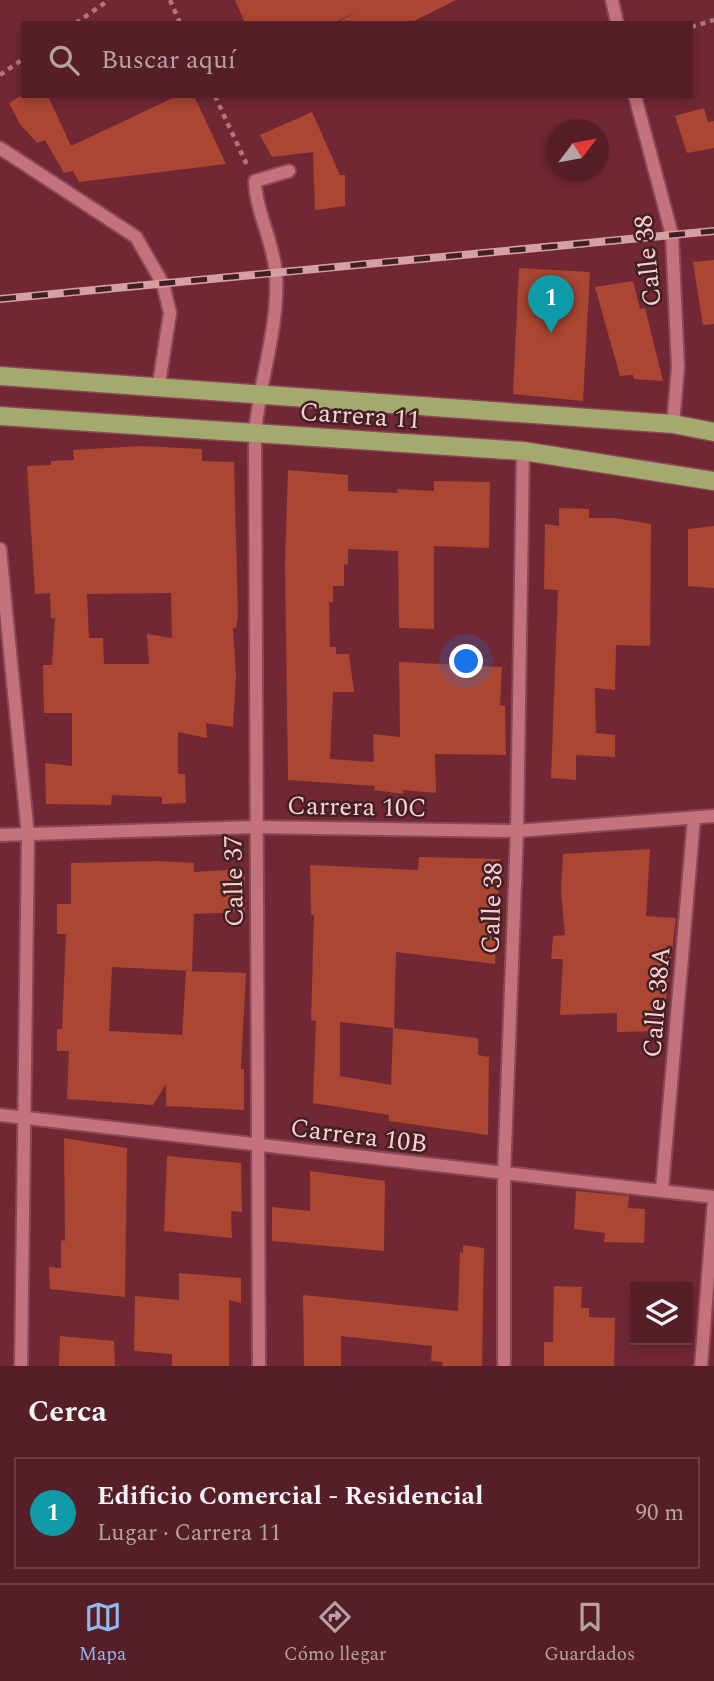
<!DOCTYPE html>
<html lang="es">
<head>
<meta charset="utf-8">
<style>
  body { margin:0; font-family:Spectral,serif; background:#5f2b33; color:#f1f3f6 }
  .controls { position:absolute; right:21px; bottom:21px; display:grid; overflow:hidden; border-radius:0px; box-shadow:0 4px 10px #0003 }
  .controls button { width:63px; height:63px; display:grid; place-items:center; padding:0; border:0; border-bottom:2px solid #6c3c44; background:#561e27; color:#f1f3f6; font:35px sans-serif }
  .compass { position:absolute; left:546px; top:119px; width:63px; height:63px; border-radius:50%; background:#561e27; box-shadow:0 4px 10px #0003; rotate:58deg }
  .you { position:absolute; left:467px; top:662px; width:24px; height:24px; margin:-18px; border:5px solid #fff; border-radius:50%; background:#1a73e8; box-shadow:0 0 0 10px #1a73e833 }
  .badge { display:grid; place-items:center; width:46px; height:46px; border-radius:50%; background:#90b9f0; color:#fff; font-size:23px; font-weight:700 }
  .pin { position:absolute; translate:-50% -58px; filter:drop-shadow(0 2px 4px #0008) }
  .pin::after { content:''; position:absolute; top:37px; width:24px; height:21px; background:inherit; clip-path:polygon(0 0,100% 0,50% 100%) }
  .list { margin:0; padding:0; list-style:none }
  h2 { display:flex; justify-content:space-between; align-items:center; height:91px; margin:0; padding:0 28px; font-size:30px }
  h2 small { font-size:23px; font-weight:400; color:#b6a2a7 }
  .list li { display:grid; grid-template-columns:46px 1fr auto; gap:21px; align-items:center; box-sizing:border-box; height:112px; margin:0 14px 14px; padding:0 14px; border:2px solid #6c3c44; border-radius:0px }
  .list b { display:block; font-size:26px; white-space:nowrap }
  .list p { margin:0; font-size:23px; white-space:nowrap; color:#b6a2a7 }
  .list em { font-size:23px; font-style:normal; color:#b6a2a7 }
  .icon { flex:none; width:38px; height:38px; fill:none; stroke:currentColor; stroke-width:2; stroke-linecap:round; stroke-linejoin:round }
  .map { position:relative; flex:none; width:714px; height:1366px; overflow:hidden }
  .search { position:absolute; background:#561e27; box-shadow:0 4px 10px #0003; left:21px; right:21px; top:21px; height:77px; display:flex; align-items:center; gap:18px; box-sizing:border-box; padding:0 24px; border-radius:0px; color:#b6a2a7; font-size:26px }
  .sheet { height:217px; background:#561e27 }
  nav { display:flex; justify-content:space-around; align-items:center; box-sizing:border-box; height:98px; border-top:2px solid #6c3c44; background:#561e27; font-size:19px; color:#b6a2a7 }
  nav a { display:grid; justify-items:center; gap:4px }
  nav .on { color:#90b9f0 }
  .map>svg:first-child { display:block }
  .building { fill:#aa4631; fill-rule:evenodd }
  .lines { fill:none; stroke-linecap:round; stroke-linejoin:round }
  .minor-casing { stroke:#894856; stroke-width:16 }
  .major-casing { stroke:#894856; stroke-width:21 }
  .path { stroke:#b2757d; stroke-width:4.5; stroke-dasharray:5 5; stroke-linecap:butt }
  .minor { stroke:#c4727b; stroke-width:12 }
  .major { stroke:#a4a96d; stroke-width:18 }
  .rail-casing { stroke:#d59fa4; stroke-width:8 }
  .rail { stroke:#412023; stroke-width:5; stroke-dasharray:16; stroke-linecap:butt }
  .labels { text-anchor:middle; stroke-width:5; stroke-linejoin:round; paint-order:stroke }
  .street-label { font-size:26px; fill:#fdcfd2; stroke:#412023 }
</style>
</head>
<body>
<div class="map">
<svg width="714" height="1366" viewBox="0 0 714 1366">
  <rect width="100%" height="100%" fill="#722834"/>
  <g class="building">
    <path d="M235,0H456L410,23H336L357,12L333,23H245Z"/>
    <path d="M21,96H48L71,146L177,96H194L226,164L79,182L73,171L64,173L45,140L37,143L20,124L9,103Z"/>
    <path d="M704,108L708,122L714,121V148L687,153L675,116Z"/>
    <path d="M312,112L340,175H345V206L315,210L313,152L272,157L260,135Z"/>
    <path d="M714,260V324L703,325L693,262Z"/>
    <path d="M519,268L590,272L583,401L513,394Z"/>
    <path d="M633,281L640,309L645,308L663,381L634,379L633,375L620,376L595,287Z"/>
    <path d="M142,446L202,449V461L234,462L238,616L236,628H233L236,674L233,727L206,723L207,738L178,732V774H185L186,803L162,804V797L112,795L111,805L46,804L45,763L72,766V713H44L43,665H52L55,618H51L50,593L35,594L27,466L51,465V461L74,460L73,450ZM171,593L172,638L147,634L149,664H104L103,638H89L87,594Z"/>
    <path d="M288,470L348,475V491L398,493L397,489L434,491V481L490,482L489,548L434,546V629L399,628L398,551L348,549V565L344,564V586H333V602H329L330,647H336V654H349L354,692H333L330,759L374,762L373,734L400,737L399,662L502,667L500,705L505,706L506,755L435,754L436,793L403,790V794L374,790L375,786L288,780L285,563Z"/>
    <path d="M559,508L589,509V518H614L651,524L650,646L616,645L615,690L595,688L596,733L615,735V757L576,755V780L551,778L558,590L544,589L545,524L559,526Z"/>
    <path d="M714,526V588L688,586V529Z"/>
    <path d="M650,849L646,916L676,918L662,1031L617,1032V1013L560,1015L563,959H551L553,936L565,935L561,890L563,854Z"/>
    <path d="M419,857L500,859L495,964L396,952L394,1028L340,1022V1076L391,1085L393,1028L478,1038V1055L489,1057L488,1135L389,1121V1115L313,1103L316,1021L311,1020L314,915H311L310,865L418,870Z"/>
    <path d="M157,861L194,863V872L240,869L245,875V912L194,914L192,971L112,967L109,1031L182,1035L186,971L246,973L241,1069H244V1110L166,1106V1084L153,1105L67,1099L69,1051H57V1029H62L66,934H57V904H71V863Z"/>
    <path d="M64,1138L127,1148L125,1297L50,1289L49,1267L61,1268V1240L65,1241Z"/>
    <path d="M167,1156L241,1163L242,1212L231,1211L232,1238L164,1231Z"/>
    <path d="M310,1171L385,1181L384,1251L272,1241V1207L310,1211Z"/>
    <path d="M576,1191L629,1196L628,1208L645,1209L644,1243L604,1242L605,1233L574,1229Z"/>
    <path d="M463,1245L484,1248L482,1366H442L443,1362L431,1361L432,1346L341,1336V1366H304L303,1295L458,1311L460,1252L463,1253Z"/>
    <path d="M179,1273L241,1278V1303L229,1300V1366H172V1354L134,1351L135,1296L179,1300Z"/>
    <path d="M554,1286L582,1287L581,1308H589V1317L615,1318L614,1366H544V1342H553Z"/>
    <path d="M60,1336L114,1341L115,1366H59Z"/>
  </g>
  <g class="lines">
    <defs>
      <g id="minor">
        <path d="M612,0L617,23"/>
        <path d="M635,96L672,235L678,367L673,424"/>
        <path d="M0,148L136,237L163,284L170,313L158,390"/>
        <path d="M0,549L28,836L21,1366"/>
        <path d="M0,835L255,827L517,831L714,816"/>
        <path d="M0,1115L714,1197"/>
        <path d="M662,1189L694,818"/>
        <path d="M259,1366L255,434C259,381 279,328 276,275C274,242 256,213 255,181L289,171"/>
        <path d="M504,1366V1174L517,831L523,451"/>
        <path d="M701,1366L714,1200"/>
      </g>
      <g id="major">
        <path d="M0,376L673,424L714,432"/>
        <path d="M0,416L523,451L714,481"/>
      </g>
    </defs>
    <use href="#minor" class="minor-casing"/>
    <use href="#major" class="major-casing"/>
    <g class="path">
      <path d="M170,0L180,23"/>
      <path d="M76,23L109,0"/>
      <path d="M691,27L714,20"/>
      <path d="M0,75L23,59"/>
      <path d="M215,96L247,165"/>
    </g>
    <use href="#minor" class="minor"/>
    <use href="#major" class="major"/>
    <defs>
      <path id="rail" d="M0,299L714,231"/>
    </defs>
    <use href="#rail" class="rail-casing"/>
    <use href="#rail" class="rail"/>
  </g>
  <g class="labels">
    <g class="street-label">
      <text transform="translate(647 261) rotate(-96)" y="9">Calle 38</text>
      <text transform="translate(360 415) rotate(4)" y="9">Carrera 11</text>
      <text transform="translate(357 806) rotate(1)" y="9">Carrera 10C</text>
      <text transform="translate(233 881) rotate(-91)" y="9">Calle 37</text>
      <text transform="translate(491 908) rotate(-88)" y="9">Calle 38</text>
      <text transform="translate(656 1002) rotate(-85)" y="9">Calle 38A</text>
      <text transform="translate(359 1135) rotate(7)" y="9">Carrera 10B</text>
    </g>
  </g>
</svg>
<div class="controls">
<button><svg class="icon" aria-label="layers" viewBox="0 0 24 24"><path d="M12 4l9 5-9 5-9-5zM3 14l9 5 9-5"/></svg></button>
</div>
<svg class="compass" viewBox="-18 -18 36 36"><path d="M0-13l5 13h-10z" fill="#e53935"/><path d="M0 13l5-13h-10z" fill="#b6a2a7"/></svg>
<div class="you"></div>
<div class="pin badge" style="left:551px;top:333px;background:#0f9aa8">1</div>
<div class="search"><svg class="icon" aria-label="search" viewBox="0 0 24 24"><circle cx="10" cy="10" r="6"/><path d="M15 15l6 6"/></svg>Buscar aquí</div>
</div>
<section class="sheet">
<h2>Cerca<small></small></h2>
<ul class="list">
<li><span class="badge" style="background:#0f9aa8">1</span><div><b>Edificio Comercial - Residencial</b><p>Lugar · Carrera 11</p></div><em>90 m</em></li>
</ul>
</section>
<nav>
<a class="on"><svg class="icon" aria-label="map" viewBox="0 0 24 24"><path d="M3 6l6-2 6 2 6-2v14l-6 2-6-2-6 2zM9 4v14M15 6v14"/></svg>Mapa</a>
<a><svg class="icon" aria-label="directions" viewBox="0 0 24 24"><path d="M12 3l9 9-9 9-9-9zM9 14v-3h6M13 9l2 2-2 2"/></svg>Cómo llegar</a>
<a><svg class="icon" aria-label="saved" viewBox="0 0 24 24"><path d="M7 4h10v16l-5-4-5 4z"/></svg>Guardados</a>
</nav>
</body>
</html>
